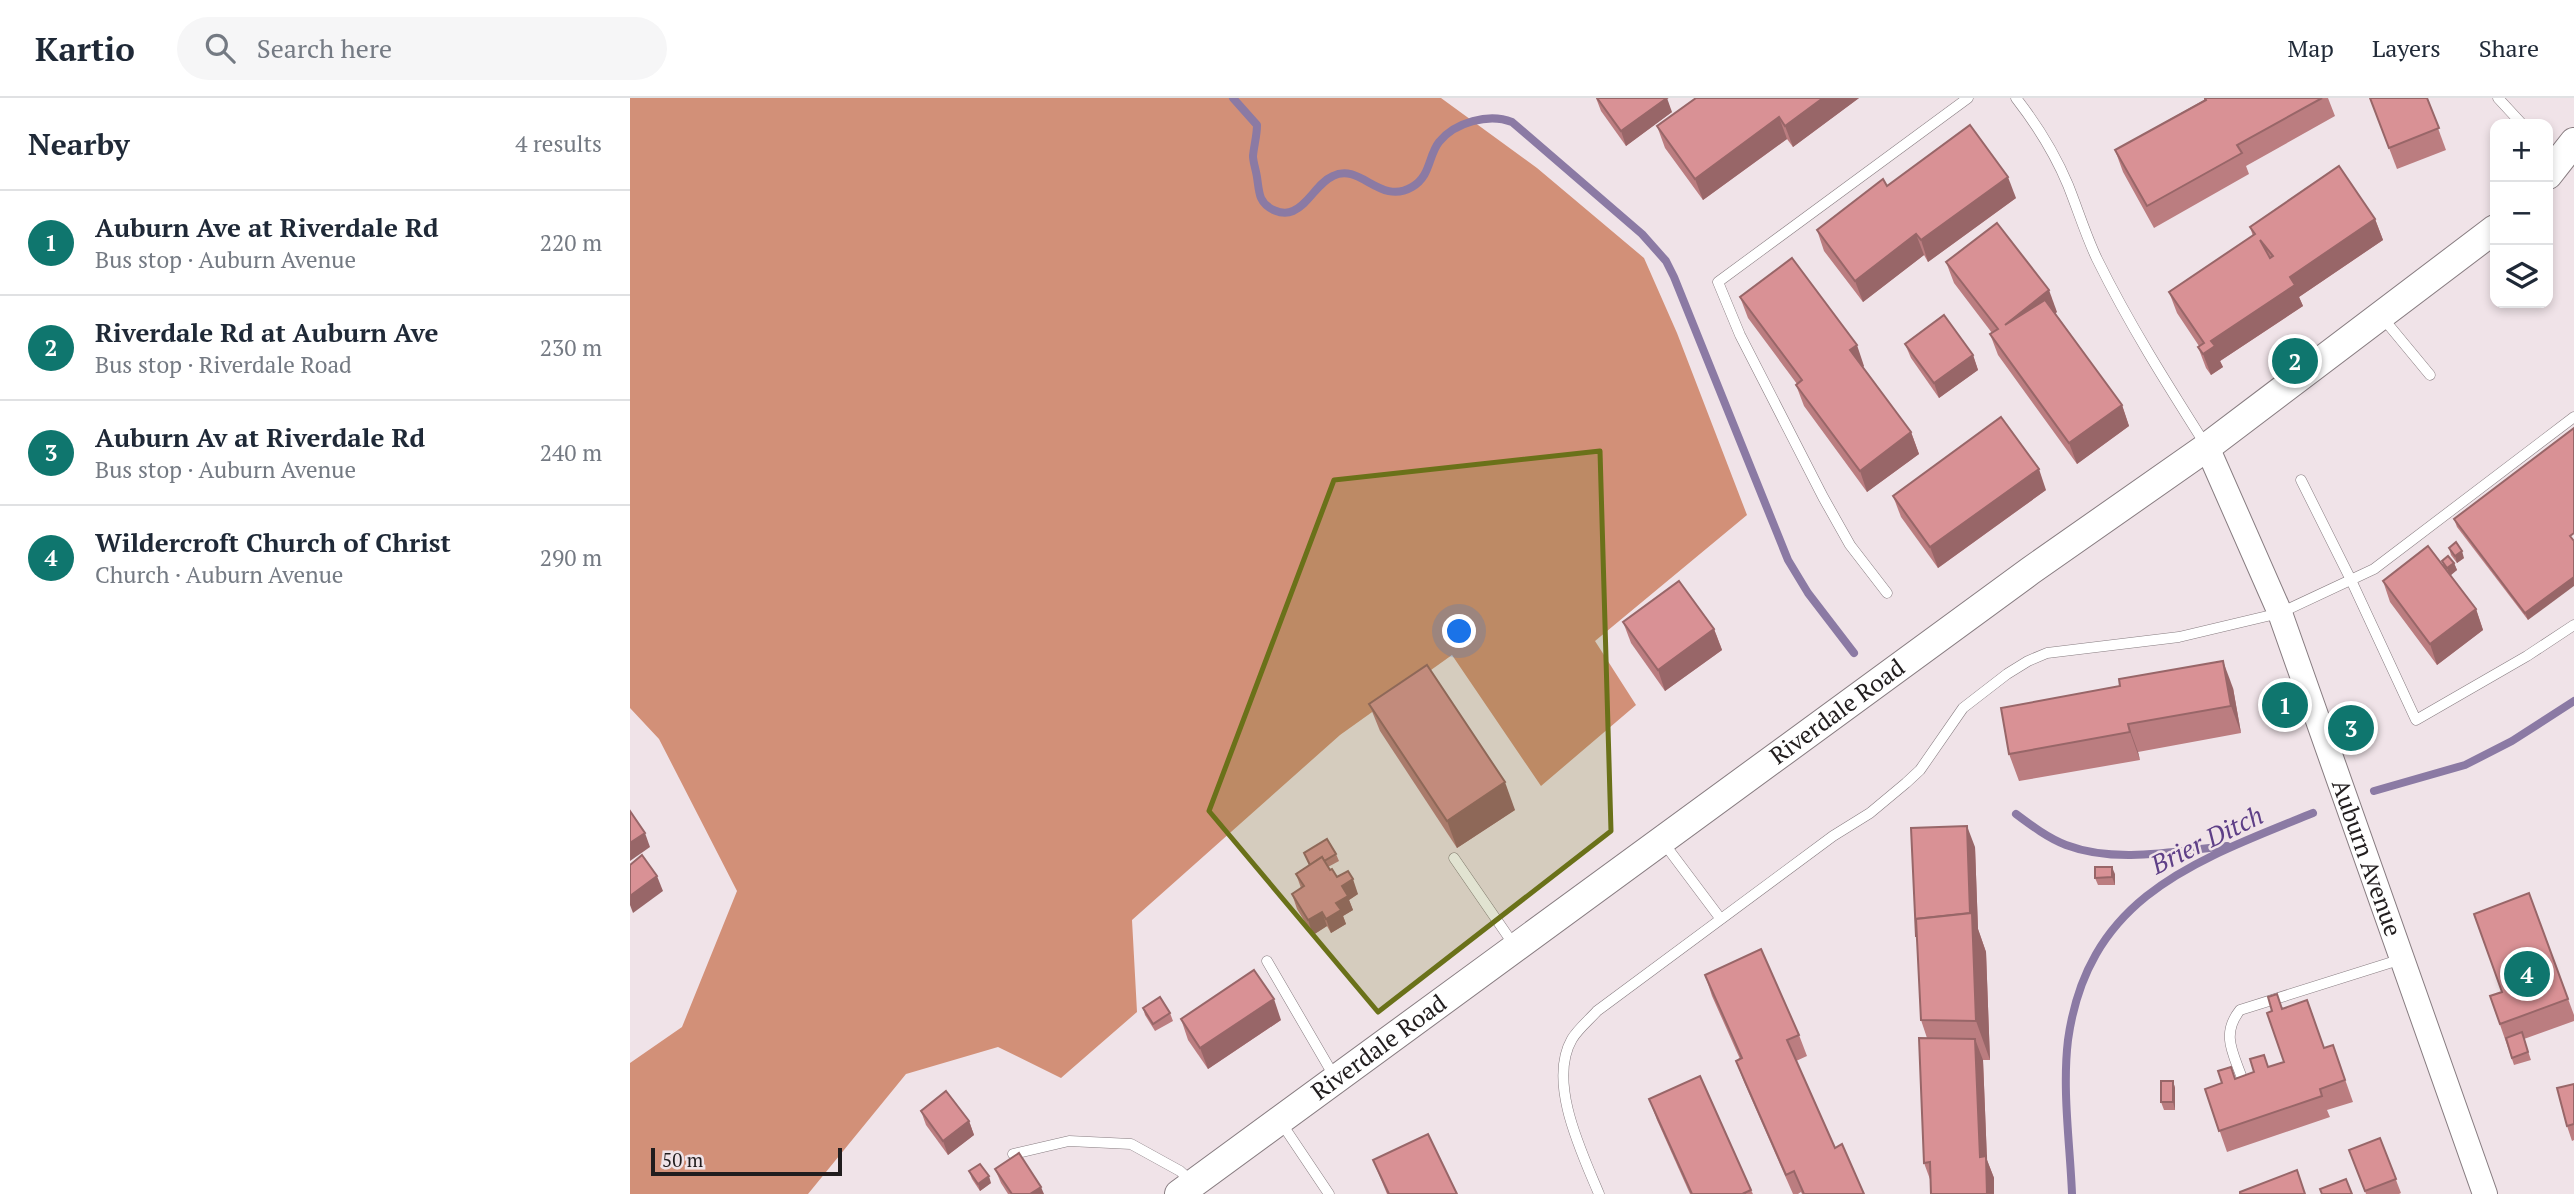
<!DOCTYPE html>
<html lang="en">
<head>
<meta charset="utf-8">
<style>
  body { margin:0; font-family:"PT Serif",serif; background:#f6f6f7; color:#1f2937 }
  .controls { position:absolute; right:21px; top:21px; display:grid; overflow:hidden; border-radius:14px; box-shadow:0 4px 10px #0003 }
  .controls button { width:63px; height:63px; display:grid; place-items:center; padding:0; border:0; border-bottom:2px solid #e0e1e3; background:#fff; color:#1f2937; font:35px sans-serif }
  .scale { position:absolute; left:21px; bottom:18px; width:191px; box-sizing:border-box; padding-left:7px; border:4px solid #211d1e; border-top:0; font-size:19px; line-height:24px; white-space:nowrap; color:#211d1e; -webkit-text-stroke:5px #f0e3e8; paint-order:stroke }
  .you { position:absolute; left:830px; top:534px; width:24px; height:24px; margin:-18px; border:5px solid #fff; border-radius:50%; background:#1a73e8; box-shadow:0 0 0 10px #1a73e833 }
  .badge { display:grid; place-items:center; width:46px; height:46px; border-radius:50%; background:#0f766e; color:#fff; font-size:23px; font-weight:700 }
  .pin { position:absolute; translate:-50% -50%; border:4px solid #fff; box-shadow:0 2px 7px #0006 }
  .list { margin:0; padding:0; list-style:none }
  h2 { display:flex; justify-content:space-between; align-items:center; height:91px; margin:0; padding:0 28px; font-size:30px }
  h2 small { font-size:23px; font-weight:400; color:#747a83 }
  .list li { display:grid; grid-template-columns:46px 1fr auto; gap:21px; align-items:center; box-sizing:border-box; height:105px; padding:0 28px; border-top:2px solid #e0e1e3 }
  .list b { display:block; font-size:26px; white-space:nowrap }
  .list p { margin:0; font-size:23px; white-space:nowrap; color:#747a83 }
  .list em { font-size:23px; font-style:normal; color:#747a83 }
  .icon { flex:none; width:38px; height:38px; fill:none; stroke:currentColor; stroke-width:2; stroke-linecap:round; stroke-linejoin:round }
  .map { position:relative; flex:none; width:1944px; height:1096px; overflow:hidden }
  header { display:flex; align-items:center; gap:42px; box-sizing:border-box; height:98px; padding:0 35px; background:#fff; border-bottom:2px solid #e0e1e3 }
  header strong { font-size:33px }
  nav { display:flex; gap:38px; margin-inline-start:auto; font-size:24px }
  .search { width:490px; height:63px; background:#f6f6f7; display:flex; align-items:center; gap:18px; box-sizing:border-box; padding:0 24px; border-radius:38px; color:#747a83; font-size:26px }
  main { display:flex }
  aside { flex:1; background:#fff }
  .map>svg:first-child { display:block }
  .forest { fill:#d29078 }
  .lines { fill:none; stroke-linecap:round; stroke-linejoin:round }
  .stream { stroke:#8b7aa4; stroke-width:8 }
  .service-casing { stroke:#877c80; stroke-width:11 }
  .tertiary-casing { stroke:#877c80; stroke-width:26 }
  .secondary-casing { stroke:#877c80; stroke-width:30 }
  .service { stroke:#fff; stroke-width:10 }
  .tertiary { stroke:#fff; stroke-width:24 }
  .secondary { stroke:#fff; stroke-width:28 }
  .wall { fill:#bb7d80 }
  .shaded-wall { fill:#986668 }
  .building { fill:#d99195; stroke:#986668; stroke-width:2; fill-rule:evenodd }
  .marked { fill:#6a7119; fill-opacity:0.2; stroke:#6a7119; stroke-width:5; stroke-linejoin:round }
  .labels { text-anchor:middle; stroke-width:5; stroke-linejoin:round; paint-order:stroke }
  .street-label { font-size:24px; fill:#211d1e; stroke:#f0e3e8 }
  .water-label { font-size:26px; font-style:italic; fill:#5e3f87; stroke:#f0e3e8 }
</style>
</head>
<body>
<header>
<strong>Kartio</strong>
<div class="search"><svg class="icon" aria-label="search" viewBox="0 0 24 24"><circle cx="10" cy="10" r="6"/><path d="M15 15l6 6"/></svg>Search here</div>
<nav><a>Map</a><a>Layers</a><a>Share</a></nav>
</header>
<main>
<aside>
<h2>Nearby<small>4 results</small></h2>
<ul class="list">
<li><span class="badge">1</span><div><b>Auburn Ave at Riverdale Rd</b><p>Bus stop · Auburn Avenue</p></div><em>220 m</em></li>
<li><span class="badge">2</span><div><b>Riverdale Rd at Auburn Ave</b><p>Bus stop · Riverdale Road</p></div><em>230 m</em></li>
<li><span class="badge">3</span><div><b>Auburn Av at Riverdale Rd</b><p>Bus stop · Auburn Avenue</p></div><em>240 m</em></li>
<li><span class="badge">4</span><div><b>Wildercroft Church of Christ</b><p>Church · Auburn Avenue</p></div><em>290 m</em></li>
</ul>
</aside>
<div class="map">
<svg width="1944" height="1096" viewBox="0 0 1944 1096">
  <rect width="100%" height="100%" fill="#f0e3e8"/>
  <path class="forest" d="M0,0H811L907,70L1014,160L1047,235L1117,417L965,543L1006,607L911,688L822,557L710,637L502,822L507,914L431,980L368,949L276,976L178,1096H0V965L52,929L107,793L29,641L0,610Z"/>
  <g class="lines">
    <g class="stream">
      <path d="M603,0L627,27C627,38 624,47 623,58C623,63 625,69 626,74C628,82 628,93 631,100C636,111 652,118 663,113C679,106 687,85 703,78C730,64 750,108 782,89C801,78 798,58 809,44C825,24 859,15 882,24L1012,136L1036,163L1044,179L1158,462L1178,495L1224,555"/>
      <path d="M1744,693L1835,667L1882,643L1944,603"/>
      <path d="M1386,716C1402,728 1418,740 1436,747C1486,766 1546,753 1597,748"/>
      <path d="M1442,1096C1440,1046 1432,992 1438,942C1458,798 1565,763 1683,715"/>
    </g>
    <defs>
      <g id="service">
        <path d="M1386,0C1407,27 1425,56 1438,87C1448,112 1456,138 1467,161C1499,226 1537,286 1575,346"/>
        <path d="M1868,0L1892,26"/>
        <path d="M1752,219L1800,277"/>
        <path d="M1671,382L1721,482L1786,622L1897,558L1944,527"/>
        <path d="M1257,495L1220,447L1193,399L1110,237L1088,184L1338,0"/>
        <path d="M1033,744L1090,820"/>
        <path d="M824,760L884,847"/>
        <path d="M637,863L704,978"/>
        <path d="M1613,983C1604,956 1590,937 1610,912L1772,861"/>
        <path d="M650,1023L699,1096"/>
        <path d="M383,1056L439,1043L501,1046L550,1073L561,1083"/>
        <path d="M969,1096C952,1055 917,984 942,941C948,931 959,922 967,913L1203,738L1240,715L1276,685L1290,672L1333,610L1377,576L1398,563L1417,555L1549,539L1650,515L1744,471L1944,319"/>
      </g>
      <g id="tertiary">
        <path id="s1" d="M1577,349L1650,515L1855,1096"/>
      </g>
      <g id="secondary">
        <path d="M1918,77L1944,44"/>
        <path id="s2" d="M549,1096L1400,473L1577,349L1865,131"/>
      </g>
    </defs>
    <use href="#service" class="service-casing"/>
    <use href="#tertiary" class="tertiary-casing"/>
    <use href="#secondary" class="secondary-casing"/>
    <use href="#service" class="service"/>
    <use href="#tertiary" class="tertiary"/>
    <use href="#secondary" class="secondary"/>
  </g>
  <g class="wall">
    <path d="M966,0L1042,14L996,48L971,13Z"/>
    <path d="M1229,0L1163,49L1157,41L1073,102L1035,50L1027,28Z"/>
    <path d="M1574,0H1698L1705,18L1616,68L1619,76L1524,130L1493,74L1485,52L1574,2Z"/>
    <path d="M1740,0H1797L1816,52L1767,71Z"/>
    <path d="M1257,88L1386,100L1298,164L1294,157L1233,204L1194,153L1187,132Z"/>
    <path d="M1745,121L1753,142L1669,199L1673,208L1590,263L1593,269L1581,277L1576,270L1568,249L1569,248L1547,215L1539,194L1623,138L1620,129Z"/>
    <path d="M1316,164L1427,214L1425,215L1492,307L1499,328L1447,366L1368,257L1360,236L1362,235L1324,185Z"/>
    <path d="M1110,199L1234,268L1233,269L1281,334L1289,356L1237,394L1174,308L1166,287L1167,286L1118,220Z"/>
    <path d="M1275,246L1343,257L1348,272L1309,300L1281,260Z"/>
    <path d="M1944,330L1898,522L1827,429L1824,421Z"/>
    <path d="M1416,392L1308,470L1271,419L1263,398Z"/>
    <path d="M1819,450L1834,460L1827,465L1821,457Z"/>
    <path d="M1812,463L1824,465L1827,472L1820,477L1846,511L1853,532L1807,567L1760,504L1753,483L1814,469Z"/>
    <path d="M993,524L1084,531L1092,552L1035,593L1001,545Z"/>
    <path d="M1603,590L1611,635L1508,654L1510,662L1389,683L1379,656Z"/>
    <path d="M739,606L885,712L827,750L750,633Z"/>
    <path d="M1345,749L1348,831L1356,854L1360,962H1353L1357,1062L1364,1080V1096H1301V1084L1294,1065L1297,940L1291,922L1287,843L1286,838Z"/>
    <path d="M674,755L706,756L709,763L698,769L700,772L728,796L719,802L723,812L713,818L716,826L701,835L697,828L683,837L667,811L662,796L671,790L666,776L679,767Z"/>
    <path d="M1485,776V787H1468L1465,780Z"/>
    <path d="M1899,795L1944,917V923L1894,941L1901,962L1884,967L1860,898L1872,894Z"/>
    <path d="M1075,877L1169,937L1177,958L1166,963L1205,1050L1234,1096H1172L1171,1094L1168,1096H1163L1114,984L1106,963L1110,961L1082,898Z"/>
    <path d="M513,910L540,915L543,923L525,933L515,917Z"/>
    <path d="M1652,910L1694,950L1703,947L1723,1004L1697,1012L1700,1019L1597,1054L1575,991L1654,964Z"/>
    <path d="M551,921L651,922L578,971L558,942Z"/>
    <path d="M1543,983L1545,990V1012H1534L1531,1004Z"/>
    <path d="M1944,986V1042L1942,1043L1937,1028Z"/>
    <path d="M1019,1001L1121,1092L1123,1096H1060L1027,1022Z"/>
    <path d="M291,1013L339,1023L344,1037L318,1057L296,1027Z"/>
    <path d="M1750,1040L1771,1095L1769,1096H1736L1719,1052Z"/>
    <path d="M743,1062L827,1096H757Z"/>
    <path d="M365,1071L414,1096H378L371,1085Z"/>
    <path d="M339,1073L361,1085L350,1093L342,1081Z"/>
  </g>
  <g class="shaded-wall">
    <path d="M1037,0L1042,14L996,48L991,33Z"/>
    <path d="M1193,0H1229L1163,49L1155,28Z"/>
    <path d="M1149,19L1157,41L1073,102L1065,81Z"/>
    <path d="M1378,79L1386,100L1298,164L1291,142Z"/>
    <path d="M1745,121L1753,142L1669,199L1673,208L1590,263L1593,269L1581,277L1573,256L1581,243L1660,179Z"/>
    <path d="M1286,136L1294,157L1233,204L1225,183Z"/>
    <path d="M1419,192L1427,214L1383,248L1375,227Z"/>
    <path d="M1227,247L1234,268L1228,273L1220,252Z"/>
    <path d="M1343,257L1348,272L1309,300L1304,285Z"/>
    <path d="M1492,307L1499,328L1447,366L1439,345Z"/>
    <path d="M1281,334L1289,356L1237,394L1230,373Z"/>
    <path d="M1409,371L1416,392L1308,470L1300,449Z"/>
    <path d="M1832,453L1834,460L1827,465L1825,458Z"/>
    <path d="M1824,465L1827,472L1820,478L1817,470Z"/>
    <path d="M1944,479V488L1898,522L1895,515Z"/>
    <path d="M1846,511L1853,532L1807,567L1800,546Z"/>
    <path d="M1084,531L1092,552L1035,593L1028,572Z"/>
    <path d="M1593,563L1603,590L1611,635L1601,608Z"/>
    <path d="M1498,626L1508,654L1510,662L1500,634Z"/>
    <path d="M875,684L885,712L827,750L817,723Z"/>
    <path d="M1337,728L1345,749L1348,831L1356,854L1360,962L1346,923L1341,833Z"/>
    <path d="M15,735L20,749L0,763V745Z"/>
    <path d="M1482,769L1485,776V787L1482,779Z"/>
    <path d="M27,778L33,793L3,815L0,807V798Z"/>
    <path d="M723,781L728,796L719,802L723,812L713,818L716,826L701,835L696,821L706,805L712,788Z"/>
    <path d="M692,814L697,828L683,837L678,822Z"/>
    <path d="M644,901L651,922L578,971L570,950Z"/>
    <path d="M1345,941L1353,962L1357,1062L1364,1080V1096H1357L1350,1059Z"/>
    <path d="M1543,983L1545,990V1012L1543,1004Z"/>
    <path d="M339,1023L344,1037L318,1057L313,1043Z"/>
    <path d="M359,1078L361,1085L350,1093L348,1086Z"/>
    <path d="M411,1089L414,1096H400Z"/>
  </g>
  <g class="building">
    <path d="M967,0H1037L991,33Z"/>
    <path d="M1066,0H1193L1155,28L1149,19L1065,81L1027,28Z"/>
    <path d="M1575,0H1692L1607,47L1612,55L1517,108L1485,52L1576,2Z"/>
    <path d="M1740,0H1797L1809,30L1759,50Z"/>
    <path d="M1340,27L1378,79L1291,142L1286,136L1225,183L1187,132L1253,81L1257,88Z"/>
    <path d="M1709,68L1745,121L1660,179L1665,187L1581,243L1585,248L1573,256L1568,249L1574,245L1539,194L1625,136L1620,129ZM1630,142L1643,158L1640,160Z"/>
    <path d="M1367,125L1419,192L1375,227L1415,202L1492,307L1439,345L1360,236L1368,231L1316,164Z"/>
    <path d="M1162,160L1227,247L1220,252L1281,334L1230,373L1166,287L1172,282L1110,199Z"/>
    <path d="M1314,217L1343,257L1304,285L1275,246Z"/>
    <path d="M1371,319L1409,371L1300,449L1263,398Z"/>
    <path d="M1944,330V435L1940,438L1944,443V479L1895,515L1824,421Z"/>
    <path d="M1826,444L1832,453L1825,458L1819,450Z"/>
    <path d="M1798,448L1846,511L1800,546L1753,483Z"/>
    <path d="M1818,458L1824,465L1817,470L1812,463Z"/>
    <path d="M1049,483L1084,531L1028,572L993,524Z"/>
    <path d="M1593,563L1601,608L1498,626L1500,634L1379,656L1371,610L1490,588L1489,581Z"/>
    <path d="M797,567L875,684L817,723L739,606Z"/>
    <path d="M0,713L15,735L0,745Z"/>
    <path d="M1337,728L1340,815L1286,821L1287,838H1286L1281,730Z"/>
    <path d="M697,741L706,756L694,763L692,759L680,767L674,755Z"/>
    <path d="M12,757L27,778L0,798V767Z"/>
    <path d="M692,759L700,772L702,771L707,779L718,773L723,781L712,788L718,798L706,805L711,812L696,821L692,814L678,822L662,796L674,788L666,776Z"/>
    <path d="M1465,769H1482V779L1465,780Z"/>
    <path d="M1899,795L1938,901L1870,926L1860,898L1872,894L1844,816Z"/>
    <path d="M1342,815L1346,923L1291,922L1286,821Z"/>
    <path d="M1131,851L1169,937L1157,942L1205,1050L1212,1046L1234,1096H1174L1164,1073L1156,1077L1106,963L1112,960L1075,877Z"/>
    <path d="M624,872L644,901L570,950L551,921Z"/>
    <path d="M1647,896L1652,911L1677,902L1694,950L1703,947L1715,982L1690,991L1692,998L1589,1033L1575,991L1592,985L1588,973L1601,969L1605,981L1624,974L1620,961L1634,957L1638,969L1654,964L1637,915L1642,913L1638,899Z"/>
    <path d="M530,899L540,915L523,926L513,910Z"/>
    <path d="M1892,934L1898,954L1882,960L1876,940Z"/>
    <path d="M1289,940L1345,941L1350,1059L1356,1058L1357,1096H1301L1300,1064L1294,1065Z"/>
    <path d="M1070,978L1121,1092L1114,1095L1115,1096H1062L1019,1001Z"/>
    <rect x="1531" y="983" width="12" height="21"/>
    <path d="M1944,986V1026L1937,1028L1927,990Z"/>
    <path d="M316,993L339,1023L313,1043L291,1013Z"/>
    <path d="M798,1036L827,1096H759L743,1062Z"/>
    <path d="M1750,1040L1766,1081L1735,1093L1719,1052Z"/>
    <path d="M389,1055L411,1089L400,1096H382L365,1071Z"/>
    <path d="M350,1066L359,1078L348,1086L339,1073Z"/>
    <path d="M1667,1072L1675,1096H1610V1094Z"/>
    <path d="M1716,1081L1722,1096H1692L1690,1091Z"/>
  </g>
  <path class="marked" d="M970,353L981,733L748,914L579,713L704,382Z"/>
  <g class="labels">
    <g class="street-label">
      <text dy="8" stroke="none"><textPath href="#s2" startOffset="816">Riverdale Road</textPath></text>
      <text dy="8" stroke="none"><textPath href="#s1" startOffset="441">Auburn Avenue</textPath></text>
      <text dy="8" stroke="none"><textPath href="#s2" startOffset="248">Riverdale Road</textPath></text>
    </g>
    <g class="water-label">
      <text transform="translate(1577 742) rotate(-26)" y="9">Brier Ditch</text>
    </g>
  </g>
</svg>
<div class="controls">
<button>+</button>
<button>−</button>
<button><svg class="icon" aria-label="layers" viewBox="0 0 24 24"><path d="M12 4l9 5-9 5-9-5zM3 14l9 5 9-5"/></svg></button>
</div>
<div class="scale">50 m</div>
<div class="you"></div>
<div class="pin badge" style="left:1655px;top:607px">1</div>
<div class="pin badge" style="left:1665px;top:263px">2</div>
<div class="pin badge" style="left:1721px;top:630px">3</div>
<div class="pin badge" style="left:1897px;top:876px">4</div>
</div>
</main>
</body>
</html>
